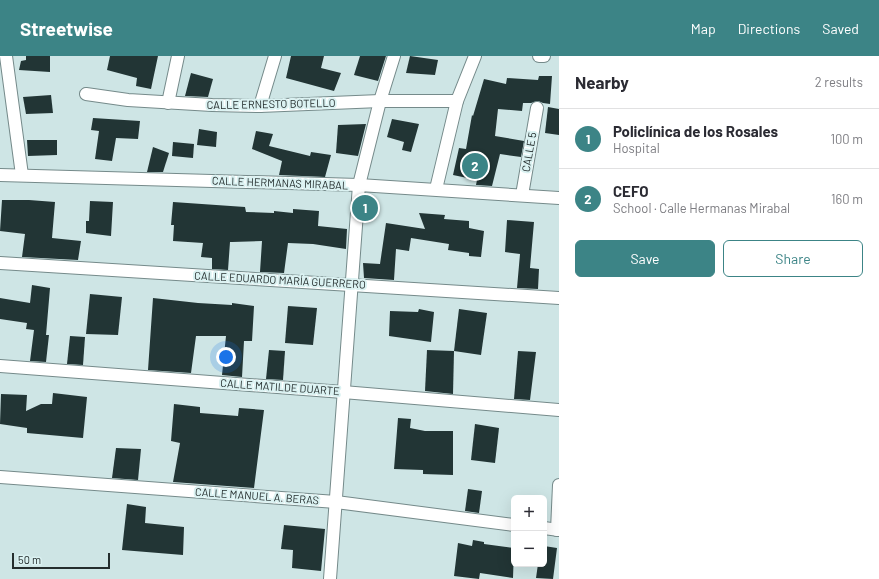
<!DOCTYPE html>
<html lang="en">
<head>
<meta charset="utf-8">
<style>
  body { margin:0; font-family:Barlow,sans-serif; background:#f2f2f3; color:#2b2b33 }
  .controls { position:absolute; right:12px; bottom:12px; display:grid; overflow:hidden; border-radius:6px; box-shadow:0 4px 16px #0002 }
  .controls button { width:36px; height:36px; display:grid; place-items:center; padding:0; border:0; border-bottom:1px solid #e1e1e2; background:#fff; color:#2b2b33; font:20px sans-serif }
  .scale { position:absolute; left:12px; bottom:10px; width:98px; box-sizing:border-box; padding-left:4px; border:2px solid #242d2d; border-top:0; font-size:11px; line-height:14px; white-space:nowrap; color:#242d2d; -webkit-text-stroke:3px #dbf2f2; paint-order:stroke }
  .you { position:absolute; left:226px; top:301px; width:14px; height:14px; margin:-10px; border:3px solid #fff; border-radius:50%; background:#1a73e8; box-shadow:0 0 0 6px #1a73e833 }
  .badge { display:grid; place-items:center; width:26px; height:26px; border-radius:50%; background:#3c8486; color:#fff; font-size:13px; font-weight:700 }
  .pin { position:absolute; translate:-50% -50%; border:2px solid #fff; box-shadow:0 1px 4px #0006 }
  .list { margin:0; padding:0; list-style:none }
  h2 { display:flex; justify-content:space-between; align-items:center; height:52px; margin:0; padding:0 16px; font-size:17px }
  h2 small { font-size:13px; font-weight:400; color:#7c7c81 }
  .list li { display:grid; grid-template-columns:26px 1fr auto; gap:12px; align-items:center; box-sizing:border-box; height:60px; padding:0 16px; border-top:1px solid #e1e1e2 }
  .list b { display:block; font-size:15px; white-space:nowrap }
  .list p { margin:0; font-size:13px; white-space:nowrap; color:#7c7c81 }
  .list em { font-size:13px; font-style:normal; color:#7c7c81 }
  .actions { display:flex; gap:8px; padding:12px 16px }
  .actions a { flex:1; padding:9px 0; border:1px solid #3c8486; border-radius:6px; text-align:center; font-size:14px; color:#3c8486 }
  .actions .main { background:#3c8486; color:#fff }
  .map { position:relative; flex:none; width:559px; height:523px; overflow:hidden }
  header { display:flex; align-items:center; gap:24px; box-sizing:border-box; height:56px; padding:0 20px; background:#3c8486; color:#fff }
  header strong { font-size:19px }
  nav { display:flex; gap:22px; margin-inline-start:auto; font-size:14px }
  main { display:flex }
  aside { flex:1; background:#fff }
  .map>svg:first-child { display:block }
  .building { fill:#223535 }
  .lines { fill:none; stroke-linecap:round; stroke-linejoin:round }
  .street-casing { stroke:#758a8a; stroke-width:14 }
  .street { stroke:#fff; stroke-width:12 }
  .labels { text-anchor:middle; stroke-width:4; stroke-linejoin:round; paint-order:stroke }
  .street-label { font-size:11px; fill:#242d2d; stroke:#dbf2f2 }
</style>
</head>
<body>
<header>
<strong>Streetwise</strong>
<nav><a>Map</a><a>Directions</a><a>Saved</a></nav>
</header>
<main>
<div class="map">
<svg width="559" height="523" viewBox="0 0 559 523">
  <rect width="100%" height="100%" fill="#cee5e5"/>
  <g class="building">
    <path d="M26,0H50V16L19,14L21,5L26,4Z"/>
    <path d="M110,0H158L151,33L136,30L137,22L107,14Z"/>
    <path d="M291,0H324L321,12L341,17L334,35L286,22Z"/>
    <path d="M360,0H386L378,25L354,19Z"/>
    <path d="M410,0L438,4L435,19L406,17Z"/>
    <path d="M191,17L213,23L208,41L185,40Z"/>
    <path d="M539,20H552L550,48L543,47L538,45L531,47H523L522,55L498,53L495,80L524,85L521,101L500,98L492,130L476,129L477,124L453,119L459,92L466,93L472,59L473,60L484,23L506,28L507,22L538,24Z"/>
    <path d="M51,39L53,57L26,58L23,41Z"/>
    <path d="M548,51L559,53V79L545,77Z"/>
    <path d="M93,62L140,65L138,83L116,82L112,105L95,103L99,75L91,74Z"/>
    <path d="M392,63L419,68L411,96L402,94L404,86L387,81Z"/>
    <path d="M366,68L358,100L336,97L338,69Z"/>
    <path d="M199,73L217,76L216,91L197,89Z"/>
    <path d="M256,75L273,78L269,90L310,100L311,96L331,99L325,121L279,119L282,105L252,93Z"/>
    <path d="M27,84H57V99L28,100Z"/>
    <path d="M173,86L194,88L193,102L172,100Z"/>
    <path d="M153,91L169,97L163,116H147Z"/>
    <path d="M2,144H29L55,146L52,182L81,185L78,204L22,201L25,178L0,175Z"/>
    <path d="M90,145L113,146L111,180L86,177V165H89Z"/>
    <path d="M173,146L245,151L246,156L274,157V155L293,157V153L319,155L318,170L347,173L346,193L313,188L288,187L284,217L260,216L262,185L232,186H230L228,214L212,213V202L201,201L203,187L173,185L174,169H171Z"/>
    <path d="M419,157L445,159L444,163L469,165V172L484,175L481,201L469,200V197L448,194L449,188L411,182L409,195L396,193L394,224L364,222L363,207L380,208L386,167L425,173Z"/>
    <path d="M507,164L534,166L530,212L539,213L538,233L517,232L520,198L505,196Z"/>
    <path d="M32,229L50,232L46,279H49L46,306L30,305L34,274L26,273L27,267L0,263V242L30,247Z"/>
    <path d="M90,238L122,241L118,279L86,278Z"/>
    <path d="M153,242L198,247L232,249V247L254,250L252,285H244L242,321L222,319L226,280H196L191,317L148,314Z"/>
    <path d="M288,250L317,252L313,289L285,287Z"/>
    <path d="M419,253L434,256L431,286L389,280L390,255L418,256Z"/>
    <path d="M459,253L487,257L481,299L454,295Z"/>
    <path d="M70,280L85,281L83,309L67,308Z"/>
    <path d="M269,294L285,295L283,324L266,323Z"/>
    <path d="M427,294L454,295L453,338L425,335Z"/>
    <path d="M518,295L536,296L530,344L514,343Z"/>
    <path d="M53,337L87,341L83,382L27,377V372L0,368L1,338L27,339L26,355L41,348H52Z"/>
    <path d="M174,348L200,351V357L238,360L239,352L264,354L254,432L173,426L180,387L171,385Z"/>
    <path d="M398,362L411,363L410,372L425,375H453V419L423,418V414L394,413Z"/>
    <path d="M475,368L499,372L495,407L471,404Z"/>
    <path d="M116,392L141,393L138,424L112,422Z"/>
    <path d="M468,433L482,435L479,457L465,455Z"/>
    <path d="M127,448L146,451L145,467L184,471L183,499L122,494Z"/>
    <path d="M284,469L325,473L321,515L292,512L293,494L281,493Z"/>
    <path d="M473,484L484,486V488L514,492L513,522L480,517L479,523L454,520L458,487L472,490Z"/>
    <path d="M544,490L557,492L553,523L536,522L538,508H544Z"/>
  </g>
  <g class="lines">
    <defs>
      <g id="street">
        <path d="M6,0L22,119"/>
        <path d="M539,0H544"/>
        <path d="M86,38L128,44L212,49L260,50L380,45H457"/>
        <path d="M168,47L178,0"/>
        <path d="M260,50L275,0"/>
        <path d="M0,119L359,129L559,142"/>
        <path d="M436,133L457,45L475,0"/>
        <path d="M522,139L537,52"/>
        <path d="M0,207L559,242"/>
        <path d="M0,310L343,336L559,354"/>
        <path d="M0,421L336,446L514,469"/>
        <path d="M544,472L559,474"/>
        <path d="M557,474L559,429"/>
        <path d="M330,523L359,129L380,45L394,0"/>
      </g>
    </defs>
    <use href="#street" class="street-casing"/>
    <use href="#street" class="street"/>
  </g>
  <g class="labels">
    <g class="street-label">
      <text transform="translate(271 48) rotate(-1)" y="4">CALLE ERNESTO BOTELLO</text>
      <text transform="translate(529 96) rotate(-80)" y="4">CALLE 5</text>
      <text transform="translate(280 127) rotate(2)" y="4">CALLE HERMANAS MIRABAL</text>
      <text transform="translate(280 224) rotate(3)" y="4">CALLE EDUARDO MARÍA GUERRERO</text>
      <text transform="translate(280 331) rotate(4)" y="4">CALLE MATILDE DUARTE</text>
      <text transform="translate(257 440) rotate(4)" y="4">CALLE MANUEL A. BERAS</text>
    </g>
  </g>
</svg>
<div class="controls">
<button>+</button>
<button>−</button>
</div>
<div class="scale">50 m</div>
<div class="you"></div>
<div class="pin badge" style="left:365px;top:152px">1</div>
<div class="pin badge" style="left:475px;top:110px">2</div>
</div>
<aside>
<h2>Nearby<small>2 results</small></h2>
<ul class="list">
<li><span class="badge">1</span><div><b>Policlínica de los Rosales</b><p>Hospital</p></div><em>100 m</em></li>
<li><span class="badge">2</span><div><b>CEFO</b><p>School · Calle Hermanas Mirabal</p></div><em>160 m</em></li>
</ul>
<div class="actions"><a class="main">Save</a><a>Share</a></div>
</aside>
</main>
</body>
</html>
